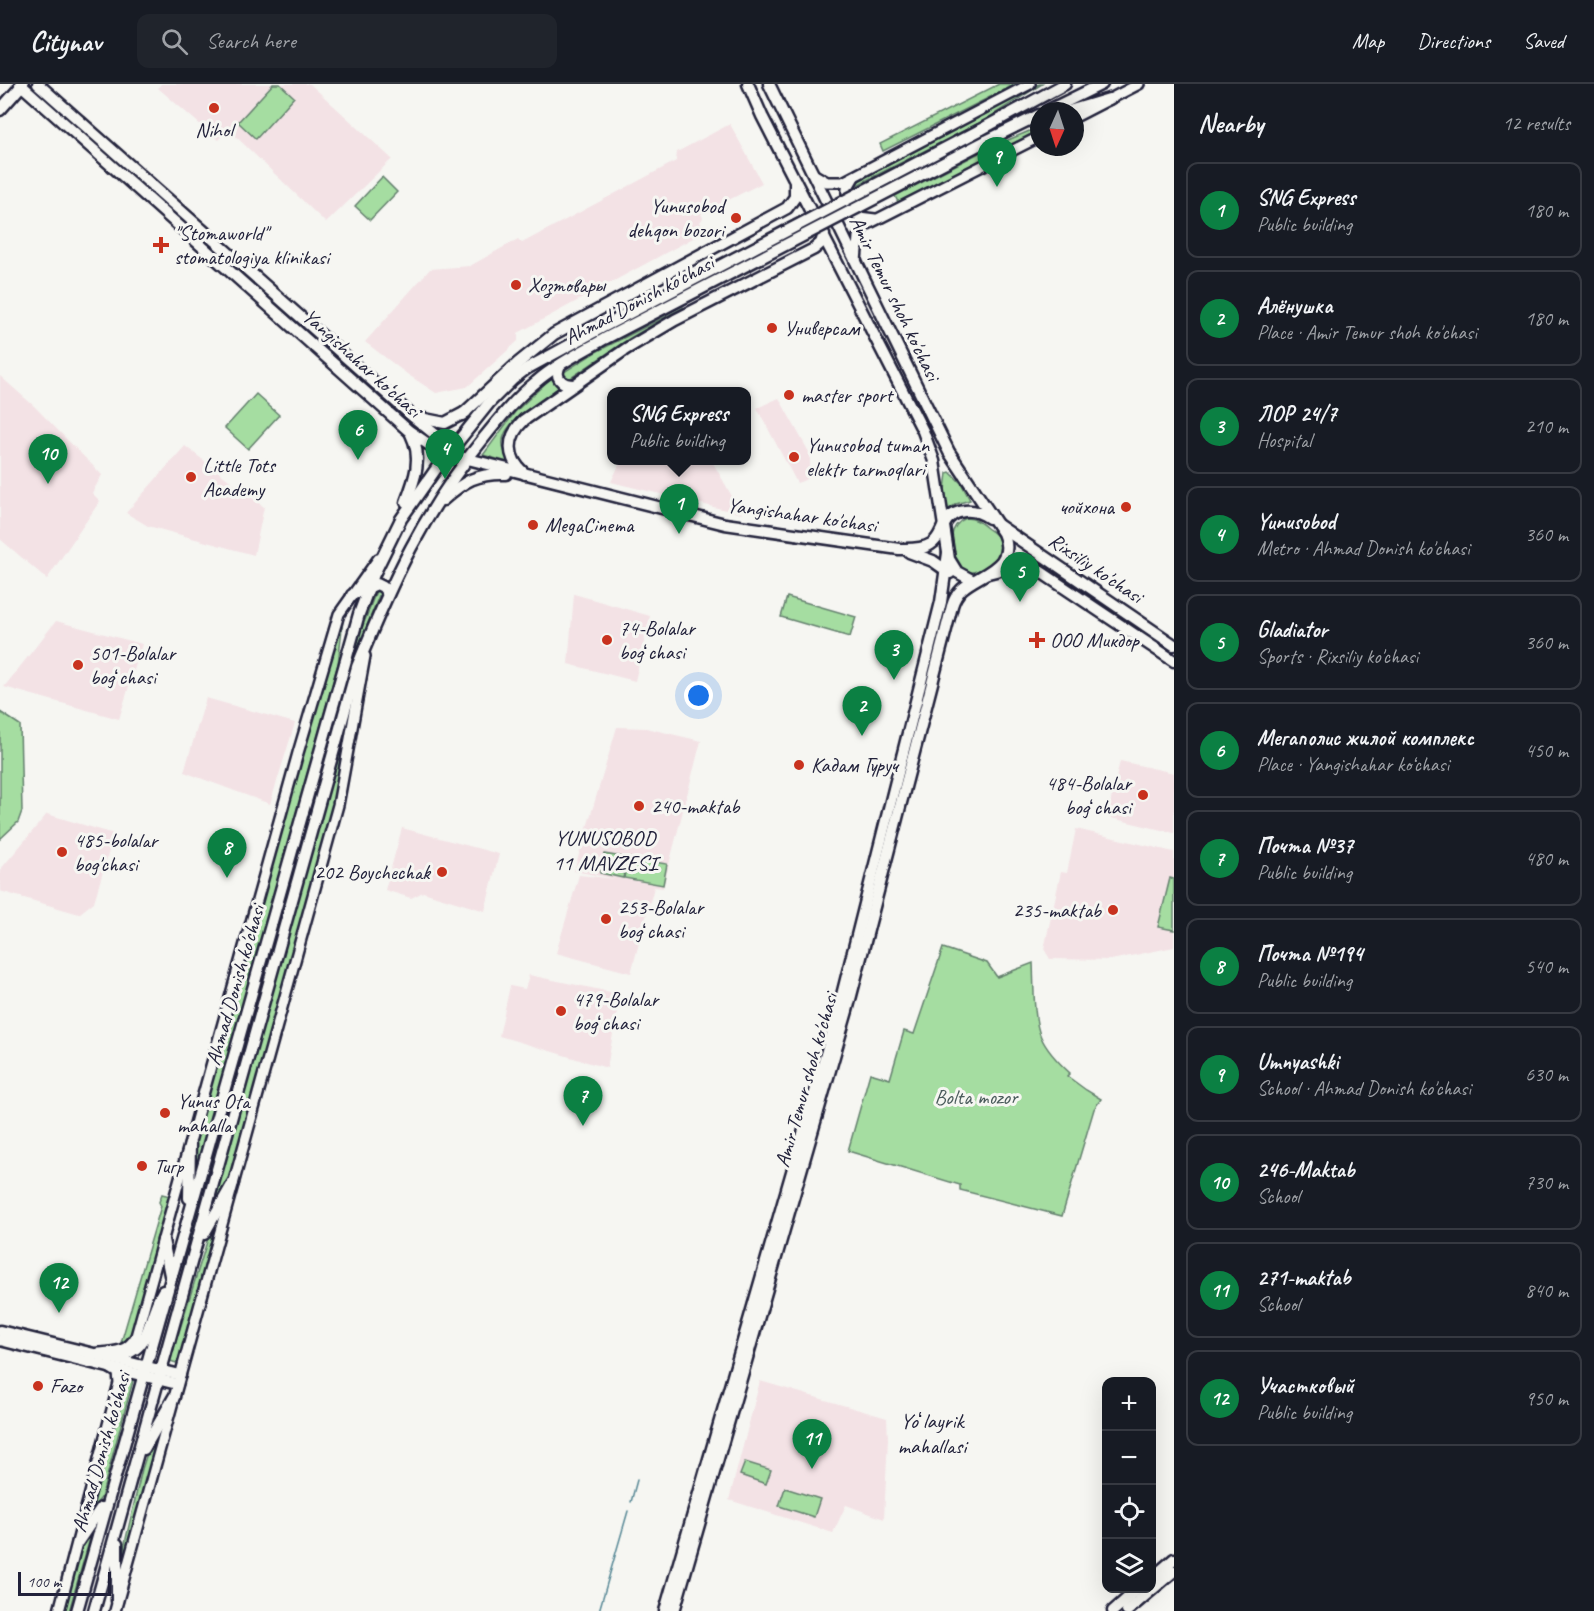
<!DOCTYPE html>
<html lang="en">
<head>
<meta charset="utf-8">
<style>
  body { margin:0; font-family:Caveat,sans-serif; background:#20242c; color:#f1f3f6 }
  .controls { position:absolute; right:18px; bottom:18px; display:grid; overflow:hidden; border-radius:12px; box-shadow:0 6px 24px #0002 }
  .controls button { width:54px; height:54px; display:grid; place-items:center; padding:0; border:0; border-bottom:2px solid #363941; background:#171b24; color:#f1f3f6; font:30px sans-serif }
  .compass { position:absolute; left:1030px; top:18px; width:54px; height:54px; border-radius:50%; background:#171b24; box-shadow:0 6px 24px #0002; rotate:183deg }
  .scale { position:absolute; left:18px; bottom:15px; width:93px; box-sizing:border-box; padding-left:6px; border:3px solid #22223b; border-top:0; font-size:16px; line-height:21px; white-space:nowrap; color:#22223b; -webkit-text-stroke:4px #f6f6f2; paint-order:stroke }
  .you { position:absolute; left:699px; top:612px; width:21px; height:21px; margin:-15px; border:4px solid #fff; border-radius:50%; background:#1a73e8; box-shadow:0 0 0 9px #1a73e833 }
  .badge { display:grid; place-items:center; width:39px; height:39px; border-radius:50%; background:#0b8043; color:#fff; font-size:20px; font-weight:700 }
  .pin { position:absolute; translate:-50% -50px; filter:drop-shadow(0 2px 3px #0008) }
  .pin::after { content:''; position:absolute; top:32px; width:21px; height:18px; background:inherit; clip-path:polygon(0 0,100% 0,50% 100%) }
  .popup { position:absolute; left:607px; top:303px; width:144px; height:78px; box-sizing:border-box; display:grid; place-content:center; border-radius:12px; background:#171b24; filter:drop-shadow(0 2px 4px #0005); font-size:20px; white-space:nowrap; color:#9ea1a6 }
  .popup b { font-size:22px; color:#f1f3f6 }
  .popup::after { content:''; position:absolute; left:50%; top:100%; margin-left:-12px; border:12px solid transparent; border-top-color:#171b24 }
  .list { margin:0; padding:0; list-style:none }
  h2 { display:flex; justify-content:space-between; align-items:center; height:78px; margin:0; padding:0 24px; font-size:26px }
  h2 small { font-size:20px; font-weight:400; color:#9ea1a6 }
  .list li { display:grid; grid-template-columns:39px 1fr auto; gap:18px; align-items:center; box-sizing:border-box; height:96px; margin:0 12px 12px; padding:0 12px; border:2px solid #363941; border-radius:12px }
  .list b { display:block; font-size:22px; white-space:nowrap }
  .list p { margin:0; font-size:20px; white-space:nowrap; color:#9ea1a6 }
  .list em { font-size:20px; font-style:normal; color:#9ea1a6 }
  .icon { flex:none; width:33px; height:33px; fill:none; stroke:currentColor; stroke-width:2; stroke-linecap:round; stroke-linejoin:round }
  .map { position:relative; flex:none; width:1174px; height:1527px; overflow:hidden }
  header { display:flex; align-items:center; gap:36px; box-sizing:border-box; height:84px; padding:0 30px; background:#171b24; border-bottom:2px solid #363941 }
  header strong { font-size:28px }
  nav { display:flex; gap:33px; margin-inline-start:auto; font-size:21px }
  .search { width:420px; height:54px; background:#20242c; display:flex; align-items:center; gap:15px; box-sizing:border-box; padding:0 21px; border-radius:12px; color:#9ea1a6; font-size:22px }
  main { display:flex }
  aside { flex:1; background:#171b24 }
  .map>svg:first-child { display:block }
  .built { fill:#f3e2e5 }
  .green { fill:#a5dda1; stroke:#64806e; stroke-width:1.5 }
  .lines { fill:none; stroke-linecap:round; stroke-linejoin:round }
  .stream { stroke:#568795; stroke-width:1.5 }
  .tertiary-casing { stroke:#22223b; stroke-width:14 }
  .secondary-casing { stroke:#22223b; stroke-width:15 }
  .primary-casing { stroke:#22223b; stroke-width:15 }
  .tertiary { stroke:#f6f6f2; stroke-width:9 }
  .secondary { stroke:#f6f6f2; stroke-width:10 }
  .primary { stroke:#f6f6f2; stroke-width:10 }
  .primary-bridge-casing { stroke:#22223b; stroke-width:15; stroke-linecap:butt }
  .primary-bridge { stroke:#f6f6f2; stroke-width:10 }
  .poi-dot { fill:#c8321e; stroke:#f6f6f2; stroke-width:2 }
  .labels { text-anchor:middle; stroke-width:6; stroke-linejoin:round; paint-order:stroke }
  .poi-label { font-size:21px; fill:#22223b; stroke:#f6f6f2; text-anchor:start }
  .street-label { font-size:21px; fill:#22223b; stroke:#f6f6f2 }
  .park-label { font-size:21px; fill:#495a5a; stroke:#f6f6f2 }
  .neighbourhood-label { font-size:22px; fill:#22223b; stroke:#f6f6f2 }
</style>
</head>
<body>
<header>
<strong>Citynav</strong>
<div class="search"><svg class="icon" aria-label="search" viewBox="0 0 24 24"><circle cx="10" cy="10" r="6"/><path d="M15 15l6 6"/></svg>Search here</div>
<nav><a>Map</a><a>Directions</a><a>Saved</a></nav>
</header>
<main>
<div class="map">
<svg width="1174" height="1527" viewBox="0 0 1174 1527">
  <rect width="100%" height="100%" fill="#f6f6f2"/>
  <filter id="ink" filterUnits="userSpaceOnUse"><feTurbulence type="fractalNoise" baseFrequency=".0167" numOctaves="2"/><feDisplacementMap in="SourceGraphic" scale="12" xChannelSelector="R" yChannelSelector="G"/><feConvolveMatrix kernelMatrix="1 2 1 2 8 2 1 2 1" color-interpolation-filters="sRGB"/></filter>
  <g filter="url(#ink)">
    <g class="built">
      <path d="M161,0H310L392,75L326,139L228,45L218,56L158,4Z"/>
      <path d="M730,40L762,99L701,130L703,134L700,138L706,147L518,249V257L467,303L436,309L407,290L365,258L430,185L470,182L518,155L522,159L676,77L677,68Z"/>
      <path d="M0,292L34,322L102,391L92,409L100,417L47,495L0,455Z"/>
      <path d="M779,314L810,370V394L797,399L757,324Z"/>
      <path d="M185,362L264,423L254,471L148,442L126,429Z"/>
      <path d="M619,377H712L742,430L611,398L620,379Z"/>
      <path d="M574,510L650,532L635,597L568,580Z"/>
      <path d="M56,537L142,560L119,635L4,603Z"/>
      <path d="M206,614L295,639L270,720L184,688Z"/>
      <path d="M617,643L646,644L701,657L663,804L654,803L631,889L556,869L579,791L616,795L574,787Z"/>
      <path d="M1120,677L1174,689V749L1107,733Z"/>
      <path d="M47,730L114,750L94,818L79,830L0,807V786Z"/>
      <path d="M402,744L499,770L485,827L423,808L411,814L385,806Z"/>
      <path d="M1076,745L1174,768V863L1111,876L1050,875L1044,865L1061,788L1067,789Z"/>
      <path d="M529,891L620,910L607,984L499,952L510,902L525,905Z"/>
      <path d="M760,1297L887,1334L888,1355L884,1435L846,1421L833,1449L729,1416Z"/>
    </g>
    <g class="green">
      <path d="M273,0H280L294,13L256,55L238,38Z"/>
      <path d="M999,0H1016L883,67L880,60Z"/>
      <path d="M1039,0H1042L985,36L857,101V98Z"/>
      <path d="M1039,43V48L898,118L895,112L989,64Z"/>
      <path d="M382,93L397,108L370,136L355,122Z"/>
      <path d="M684,223L630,254L569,295H565L564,288L594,269Z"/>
      <path d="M553,292L560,302C550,310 540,318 529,325C509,340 492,355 511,379L483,371L515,328Z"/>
      <path d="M256,310L279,331L248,365L225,344Z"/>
      <path d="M950,388L961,399L970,416L956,420L948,426L945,406L947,389Z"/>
      <path d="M966,434C975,434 980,438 987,444C991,447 996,449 998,454C1009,473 981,491 964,488C961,485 956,481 955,477C948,462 949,441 966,434Z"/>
      <path d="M378,506L380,509L355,571L213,1080L175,1224L159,1273L179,1200L194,1131L352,571L376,507Z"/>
      <path d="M787,513L856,533L850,553L781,533Z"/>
      <path d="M344,527L338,580L193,1096L195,1053L327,581Z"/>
      <path d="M354,600L344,671L331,735L232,1091L220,1116L213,1124Z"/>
      <path d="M0,628L20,641L22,727L18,738L0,755Z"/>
      <path d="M604,770L667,780L663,801L624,794L626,781L623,794L600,789Z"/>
      <path d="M1170,794L1174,795V846L1158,843Z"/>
      <path d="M943,864L987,879L997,893L1033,879C1034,899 1033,936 1041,953C1047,967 1059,979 1070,989L1067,992L1086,1006L1101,1015L1094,1025L1062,1132L960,1106V1101L848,1067L870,989L890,995L904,947L914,950Z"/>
      <path d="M162,1110L170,1112L132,1253L120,1262L161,1122L159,1118Z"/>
      <path d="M222,1126L180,1280L170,1277L209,1151Z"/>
      <path d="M128,1296L133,1297L101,1414L91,1425Z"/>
      <path d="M164,1336L120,1496L122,1472L142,1385L152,1354Z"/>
      <path d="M745,1378L771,1386L766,1400L740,1391Z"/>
      <path d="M785,1404L820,1415L814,1433L779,1422Z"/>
      <path d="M93,1444L69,1527H63L81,1462Z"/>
    </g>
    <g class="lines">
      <g class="stream">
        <path d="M631,1418L637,1396"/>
        <path d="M599,1527L628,1427"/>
      </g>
      <defs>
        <g id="tertiary">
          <path d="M1075,33L1139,0"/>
          <path d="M813,90L827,98H843L1030,0"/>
          <path d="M854,93L847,105V123L859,133L875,135"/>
          <path d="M856,178L858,153L864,142L1039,53"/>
          <path d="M98,1269C115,1268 128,1268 136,1252L298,669L339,530L378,475"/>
          <path d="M59,1527L119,1299L118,1289L110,1284"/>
          <path d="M115,1527L338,721L365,572"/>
        </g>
        <g id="secondary">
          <path d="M0,26L23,0"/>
          <path d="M998,441L1174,561"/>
          <path d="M988,489L1016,482L1038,486L1174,577"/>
          <path d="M0,1247L180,1291"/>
          <path d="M0,1256L177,1300"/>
          <path d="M1152,1494L1174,1475"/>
          <path d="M1113,1527L1139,1504"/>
          <path d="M1127,1527L1174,1487"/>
        </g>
        <g id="primary">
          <path d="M20,0L409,347L428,360L448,370L725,440L899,465C909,465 922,466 931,460C939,455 940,448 944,441C953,423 975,424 989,434"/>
          <path d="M38,0L411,331L457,368"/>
          <path d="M748,0L762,32L923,347L934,377L949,475L957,488L970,495"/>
          <path d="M1047,27L1102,0"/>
          <path d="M1069,27L1109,15"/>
          <path d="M980,46L1065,0"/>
          <path d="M986,57L1039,31"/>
          <path d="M560,281C554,293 561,301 574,301"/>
          <path d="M462,331L518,279L554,250L787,124L795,113V97"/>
          <path d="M420,334L445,339L466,328"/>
          <path d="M525,390C506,374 506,353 524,336L626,265L675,236L814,165L821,159L824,150"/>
          <path d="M443,416C464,397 477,389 506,390"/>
          <path d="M406,418C415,395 423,374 411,350"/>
          <path d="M909,468L933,477L950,489"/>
          <path d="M352,511L377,500L383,503L388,510"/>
          <path d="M189,1114L190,1060"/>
          <path d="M204,1150L233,1099"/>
          <path d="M163,1156L170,1191"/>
          <path d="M110,1274C156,1267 143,1240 163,1207"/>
          <path d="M144,1365L174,1313"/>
          <path d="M78,1458L101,1424"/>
          <path d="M117,1460V1517"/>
          <path d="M77,1527L359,530L374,490L401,435L436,385L489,319L513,295L526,285L601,244"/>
          <path d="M94,1527L357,583C392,497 424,427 483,355C499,335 516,314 536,298C557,280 582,268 606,254"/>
          <path d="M665,1527L835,939L941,518L948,469"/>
          <path d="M674,1527L847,927L952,522C954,515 957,510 962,505C980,489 1018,483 1003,449L949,368L769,0"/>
        </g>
      </defs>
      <use href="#tertiary" class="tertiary-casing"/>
      <use href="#secondary" class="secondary-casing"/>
      <use href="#primary" class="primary-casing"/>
      <use href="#tertiary" class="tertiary"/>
      <use href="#secondary" class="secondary"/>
      <use href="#primary" class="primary"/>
      <defs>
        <g id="primary-bridge">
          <path d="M601,244L980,46"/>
          <path d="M606,254L986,57"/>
        </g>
      </defs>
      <use href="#primary-bridge" class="primary-bridge-casing"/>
      <use href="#primary-bridge" class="primary-bridge"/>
    </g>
  </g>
  <g class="poi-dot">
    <circle cx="214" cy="24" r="6"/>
    <circle cx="736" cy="134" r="6"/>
    <path d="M158 152h6v6h6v6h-6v6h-6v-6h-6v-6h6z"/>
    <circle cx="516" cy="201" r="6"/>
    <circle cx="772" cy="244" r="6"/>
    <circle cx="789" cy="311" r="6"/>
    <circle cx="794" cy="373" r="6"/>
    <circle cx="191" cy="393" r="6"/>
    <circle cx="1126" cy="423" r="6"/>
    <circle cx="533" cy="441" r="6"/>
    <circle cx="607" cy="556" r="6"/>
    <path d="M1034 547h6v6h6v6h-6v6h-6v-6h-6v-6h6z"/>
    <circle cx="78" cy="581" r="6"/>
    <circle cx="799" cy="681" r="6"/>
    <circle cx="1143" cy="711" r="6"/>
    <circle cx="639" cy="722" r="6"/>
    <circle cx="62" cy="768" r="6"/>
    <circle cx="442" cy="788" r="6"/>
    <circle cx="1113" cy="826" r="6"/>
    <circle cx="606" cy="835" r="6"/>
    <circle cx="561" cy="927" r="6"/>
    <circle cx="165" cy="1029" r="6"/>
    <circle cx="142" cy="1082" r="6"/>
    <circle cx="38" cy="1302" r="6"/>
  </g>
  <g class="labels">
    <g class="poi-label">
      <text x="214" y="53" text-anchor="middle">Nihol</text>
      <text x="724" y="129" text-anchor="end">Yunusobod<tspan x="724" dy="24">dehqon bozori</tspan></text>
      <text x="174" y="156">"Stomaworld"<tspan x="174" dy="24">stomatologiya klinikasi</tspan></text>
      <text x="528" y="208">Хозтовары</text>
      <text x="784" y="251">Универсам</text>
      <text x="801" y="318">master sport</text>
      <text x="806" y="368">Yunusobod tuman<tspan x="806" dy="24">elektr tarmoqlari</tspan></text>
      <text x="203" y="388">Little Tots<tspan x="203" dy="24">Academy</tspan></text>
      <text x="1114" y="430" text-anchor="end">чойхона</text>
      <text x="545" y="448">MegaCinema</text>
      <text x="619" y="551">74-Bolalar<tspan x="619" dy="24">bogʻchasi</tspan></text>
      <text x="1050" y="563">ООО Микдор</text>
      <text x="90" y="576">501-Bolalar<tspan x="90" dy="24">bogʻchasi</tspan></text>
      <text x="811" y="688">Кадам Гуруч</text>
      <text x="1131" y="706" text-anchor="end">484-Bolalar<tspan x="1131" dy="24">bogʻchasi</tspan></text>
      <text x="651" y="729">240-maktab</text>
      <text x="74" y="763">485-bolalar<tspan x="74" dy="24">bog'chasi</tspan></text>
      <text x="430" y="795" text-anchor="end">202 Boychechak</text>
      <text x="618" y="830">253-Bolalar<tspan x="618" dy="24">bogʻchasi</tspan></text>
      <text x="1101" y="833" text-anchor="end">235-maktab</text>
      <text x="573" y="922">479-Bolalar<tspan x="573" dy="24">bogʻchasi</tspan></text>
      <text x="177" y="1024">Yunus Ota<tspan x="177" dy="24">mahalla</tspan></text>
      <text x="154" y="1089">Тигр</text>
      <text x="50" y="1309">Fazo</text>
    </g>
    <g class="street-label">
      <text transform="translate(895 214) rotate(64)" y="7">Amir Temur shoh ko'chasi</text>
      <text transform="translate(639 216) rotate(-28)" y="7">Ahmad Donish ko'chasi</text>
      <text transform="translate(362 279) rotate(42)" y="7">Yangishahar ko‘chasi</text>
      <text transform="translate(802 431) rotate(8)" y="7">Yangishahar ko'chasi</text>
      <text transform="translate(1096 484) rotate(34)" y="7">Rixsiliy ko'chasi</text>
      <text transform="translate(235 901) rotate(-74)" y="7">Ahmad Donish ko'chasi</text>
      <text transform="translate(806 996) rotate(-74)" y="7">Amir Temur shoh ko'chasi</text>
      <text transform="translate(101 1368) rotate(-74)" y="7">Ahmad Donish ko'chasi</text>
    </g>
    <g class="park-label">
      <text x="976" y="1020">Bolta mozor</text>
    </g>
    <g class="neighbourhood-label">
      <text x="605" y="761">YUNUSOBOD<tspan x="605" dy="25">11 MAVZESI</tspan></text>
      <text x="932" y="1344">Yoʻlayrik<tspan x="932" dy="25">mahallasi</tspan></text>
    </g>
  </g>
</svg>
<div class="controls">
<button>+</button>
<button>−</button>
<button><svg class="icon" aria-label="locate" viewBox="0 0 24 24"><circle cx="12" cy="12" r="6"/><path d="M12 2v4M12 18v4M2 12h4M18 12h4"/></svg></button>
<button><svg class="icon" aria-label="layers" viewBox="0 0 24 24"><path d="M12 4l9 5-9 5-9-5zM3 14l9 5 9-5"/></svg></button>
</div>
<svg class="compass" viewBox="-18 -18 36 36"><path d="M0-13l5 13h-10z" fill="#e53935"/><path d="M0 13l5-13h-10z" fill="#9ea1a6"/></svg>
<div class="scale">100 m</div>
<div class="you"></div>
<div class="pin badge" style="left:679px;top:450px">1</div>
<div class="popup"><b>SNG Express</b>Public building</div>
<div class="pin badge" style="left:862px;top:652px">2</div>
<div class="pin badge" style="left:894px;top:596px">3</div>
<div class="pin badge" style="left:445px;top:395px">4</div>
<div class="pin badge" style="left:1020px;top:518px">5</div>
<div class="pin badge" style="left:358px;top:376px">6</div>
<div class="pin badge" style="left:583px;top:1042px">7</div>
<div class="pin badge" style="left:227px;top:794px">8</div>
<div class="pin badge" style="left:997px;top:103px">9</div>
<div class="pin badge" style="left:48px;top:400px">10</div>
<div class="pin badge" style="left:812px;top:1385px">11</div>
<div class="pin badge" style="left:59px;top:1229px">12</div>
</div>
<aside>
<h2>Nearby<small>12 results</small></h2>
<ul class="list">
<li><span class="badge">1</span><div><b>SNG Express</b><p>Public building</p></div><em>180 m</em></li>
<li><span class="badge">2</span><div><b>Алёнушка</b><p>Place · Amir Temur shoh ko'chasi</p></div><em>180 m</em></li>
<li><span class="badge">3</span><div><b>ЛОР 24/7</b><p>Hospital</p></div><em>210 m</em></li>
<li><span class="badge">4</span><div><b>Yunusobod</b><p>Metro · Ahmad Donish ko'chasi</p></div><em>360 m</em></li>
<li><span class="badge">5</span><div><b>Gladiator</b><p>Sports · Rixsiliy ko'chasi</p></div><em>360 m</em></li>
<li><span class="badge">6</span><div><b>Мегаполис жилой комплекс</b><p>Place · Yangishahar ko‘chasi</p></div><em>450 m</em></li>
<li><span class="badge">7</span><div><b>Почта №37</b><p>Public building</p></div><em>480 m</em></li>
<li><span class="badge">8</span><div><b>Почта №194</b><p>Public building</p></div><em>540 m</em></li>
<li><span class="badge">9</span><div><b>Umnyashki</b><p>School · Ahmad Donish ko'chasi</p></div><em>630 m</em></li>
<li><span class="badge">10</span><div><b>246-Maktab</b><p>School</p></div><em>730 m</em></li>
<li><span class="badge">11</span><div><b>271-maktab</b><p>School</p></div><em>840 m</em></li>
<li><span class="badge">12</span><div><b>Участковый</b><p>Public building</p></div><em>950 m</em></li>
</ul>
</aside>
</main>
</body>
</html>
